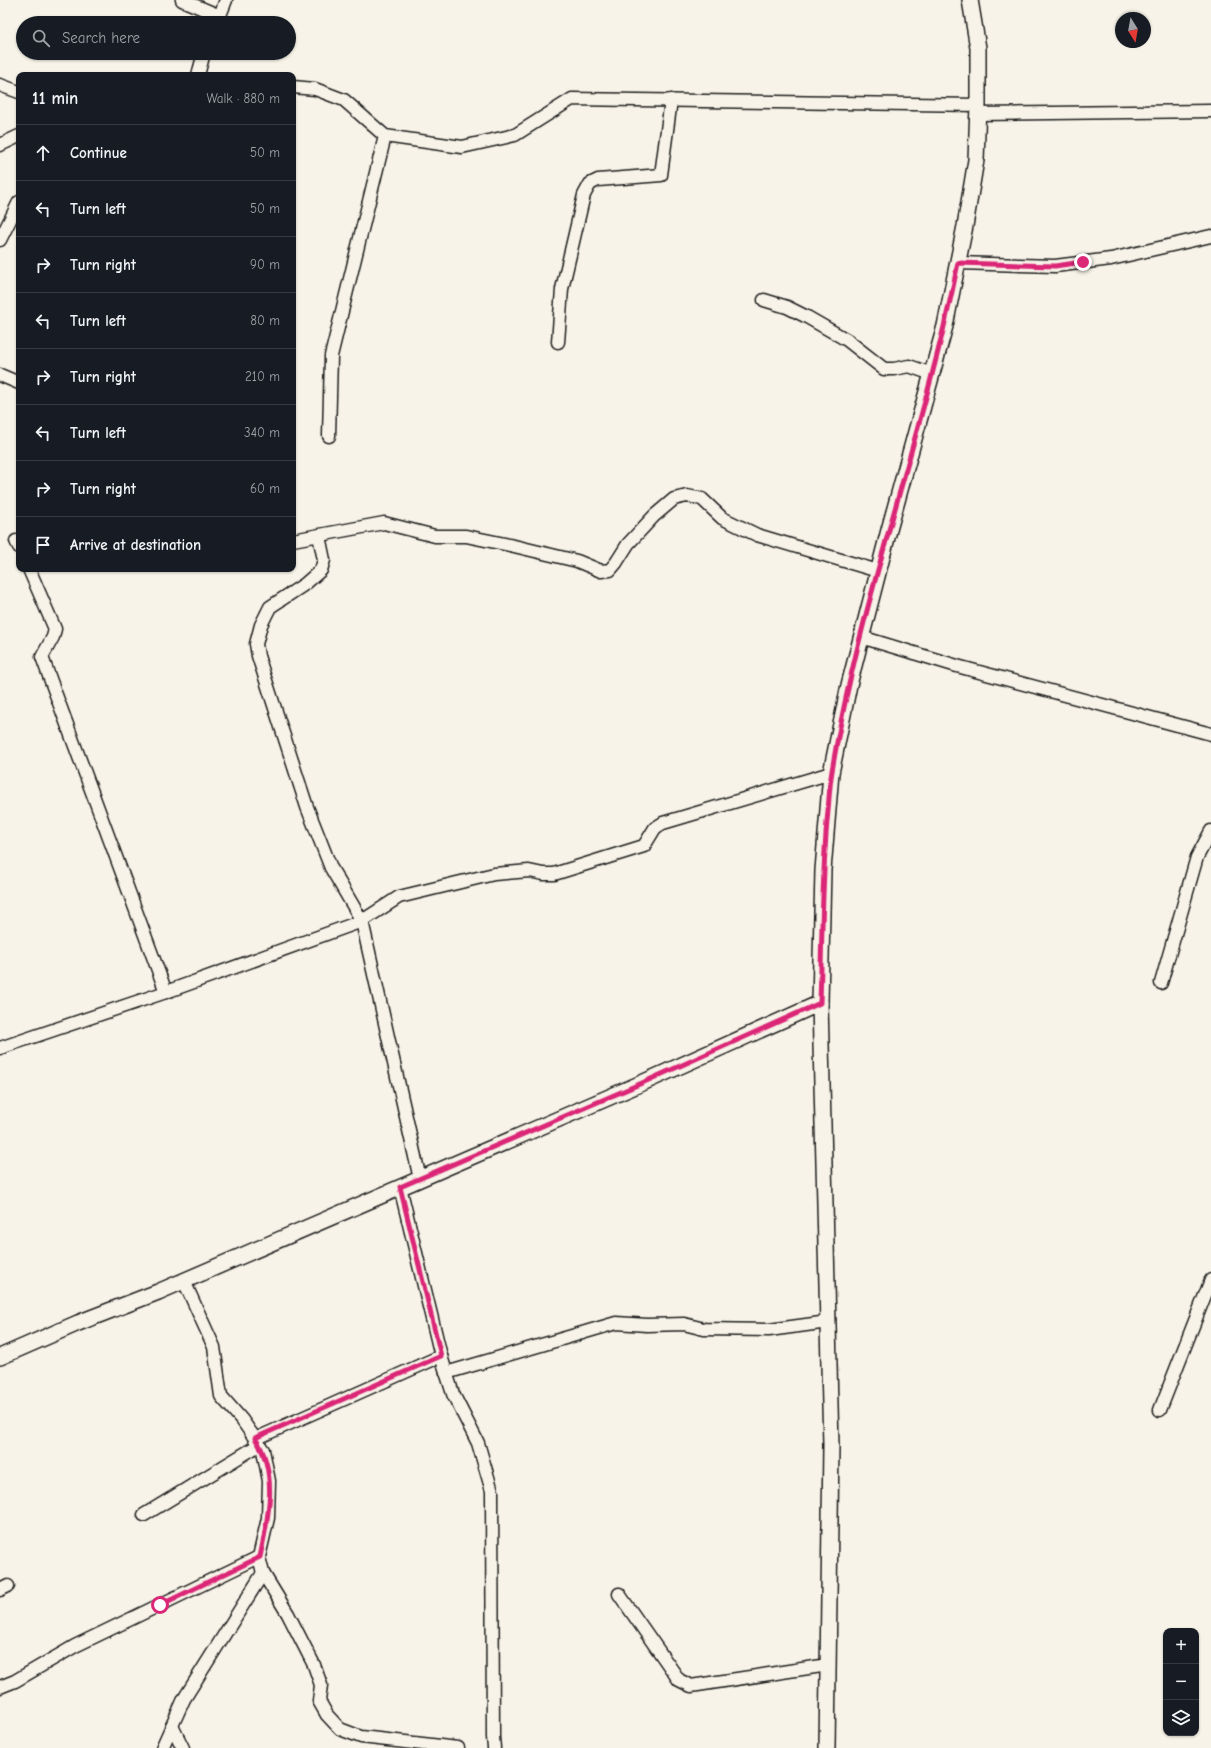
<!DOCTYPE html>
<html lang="en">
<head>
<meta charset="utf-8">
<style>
  body { margin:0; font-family:"Comic Neue",sans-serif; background:#20242c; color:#f1f3f6 }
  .controls { position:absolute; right:12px; bottom:12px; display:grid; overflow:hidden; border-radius:8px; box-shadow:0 1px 3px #0004 }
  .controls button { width:36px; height:36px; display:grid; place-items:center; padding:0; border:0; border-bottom:1px solid #363941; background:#171b24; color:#f1f3f6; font:20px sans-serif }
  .compass { position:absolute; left:1115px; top:12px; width:36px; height:36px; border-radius:50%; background:#171b24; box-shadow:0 1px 3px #0004; rotate:169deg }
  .stop { position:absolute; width:12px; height:12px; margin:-9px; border:3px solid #db2777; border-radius:50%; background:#fff }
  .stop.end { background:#db2777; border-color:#fff; box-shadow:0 1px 4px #0008 }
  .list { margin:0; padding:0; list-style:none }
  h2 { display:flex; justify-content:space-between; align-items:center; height:52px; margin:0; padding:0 16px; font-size:17px }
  h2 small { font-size:13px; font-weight:400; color:#9ea1a6 }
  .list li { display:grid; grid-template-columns:26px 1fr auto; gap:12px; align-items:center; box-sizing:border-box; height:56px; padding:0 16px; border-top:1px solid #363941 }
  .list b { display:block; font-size:15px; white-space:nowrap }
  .list em { font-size:13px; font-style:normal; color:#9ea1a6 }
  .icon { flex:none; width:22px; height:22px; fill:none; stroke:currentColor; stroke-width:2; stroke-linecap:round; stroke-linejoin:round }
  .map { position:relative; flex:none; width:1211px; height:1748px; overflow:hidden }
  .search { position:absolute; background:#171b24; box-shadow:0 1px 3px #0004; left:16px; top:16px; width:280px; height:44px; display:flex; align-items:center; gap:10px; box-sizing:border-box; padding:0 14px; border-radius:22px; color:#9ea1a6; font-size:15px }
  .panel { position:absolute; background:#171b24; box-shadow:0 1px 3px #0004; left:16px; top:72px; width:280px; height:500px; border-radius:8px }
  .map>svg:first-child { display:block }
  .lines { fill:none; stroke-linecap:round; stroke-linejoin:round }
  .minor-casing { stroke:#1c1c1c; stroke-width:15 }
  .tertiary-casing { stroke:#1c1c1c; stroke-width:18 }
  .minor { stroke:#f7f3e8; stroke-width:12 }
  .tertiary { stroke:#f7f3e8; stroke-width:15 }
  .route { stroke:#db2777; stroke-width:5 }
</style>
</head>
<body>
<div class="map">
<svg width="1211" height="1748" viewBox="0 0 1211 1748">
  <rect width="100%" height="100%" fill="#f7f3e8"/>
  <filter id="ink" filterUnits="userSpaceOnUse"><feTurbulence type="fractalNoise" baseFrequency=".025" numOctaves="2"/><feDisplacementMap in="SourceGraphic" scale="8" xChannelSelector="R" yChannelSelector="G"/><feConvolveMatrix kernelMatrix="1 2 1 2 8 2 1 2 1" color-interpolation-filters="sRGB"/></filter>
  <g filter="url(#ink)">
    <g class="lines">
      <defs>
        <g id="minor">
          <path d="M182,0L220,16"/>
          <path d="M217,23L226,0"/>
          <path d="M198,75L204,53"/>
          <path d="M0,85L19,92"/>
          <path d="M293,87L315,89L344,100L385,136L462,147L515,135L572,99L978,105"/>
          <path d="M977,114L1211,111"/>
          <path d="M0,145L19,136"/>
          <path d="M0,240L19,202"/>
          <path d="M958,263L1055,266L1111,259L1211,236"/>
          <path d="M764,300L787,307L807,317L847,340L884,369H894L909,366L932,374"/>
          <path d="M558,342L562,289L584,195L590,184L598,180L661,175L671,100"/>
          <path d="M0,375L19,383"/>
          <path d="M329,436L331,356L385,136"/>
          <path d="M319,536L324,560L321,570L305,584L270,607L261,625L256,644L258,656L307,807L331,868L362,921L420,1179"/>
          <path d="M293,540L384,523L435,536H466L514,546L577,561L601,571L610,570L616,563L628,544L654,516L674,499L687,496L702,499L722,518L757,535L878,571"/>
          <path d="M16,541L19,547"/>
          <path d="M29,569L55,629L53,637L42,657L166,992"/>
          <path d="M861,637L957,666L1211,734"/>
          <path d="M1161,983L1197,857L1211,831"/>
          <path d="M0,1048L166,992L362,921L399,897L494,874L529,871L543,874H554L644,846L655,828L663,823L831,773"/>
          <path d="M400,1187L441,1356L453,1394L478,1443L492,1491L493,1737L494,1748"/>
          <path d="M184,1281L214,1347L221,1396L242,1420L263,1450L269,1481L268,1518L259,1557L263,1573L288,1614L314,1665L321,1685L319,1701L327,1715L340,1729L361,1737L458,1748"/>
          <path d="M446,1373L616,1323L647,1325L684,1324L704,1329L769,1330L828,1322"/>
          <path d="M1160,1410L1211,1280"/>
          <path d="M255,1439L441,1356"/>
          <path d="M144,1515L259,1445"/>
          <path d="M0,1590L8,1586"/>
          <path d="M619,1594L679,1680L691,1686L828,1665"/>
          <path d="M0,1687L15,1681L75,1646L259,1557"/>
          <path d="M172,1726L183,1748"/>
          <path d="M162,1748L184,1699L263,1573"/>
        </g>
        <g id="tertiary">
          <path d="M0,1357L78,1323L158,1292L642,1083L820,1003"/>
          <path d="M827,1748L831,1445L820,1003L823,870L831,773L849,685L889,530L945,326L965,226L976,160L978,105V48L970,0"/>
        </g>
      </defs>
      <use href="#minor" class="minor-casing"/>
      <use href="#tertiary" class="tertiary-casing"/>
      <use href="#minor" class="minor"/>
      <use href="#tertiary" class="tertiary"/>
    </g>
  </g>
  <g class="lines" filter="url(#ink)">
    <path class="route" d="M160,1605L260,1557C268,1519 279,1473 255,1438L441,1356L400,1187L642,1083L820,1003C822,942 822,881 827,821C829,804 829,788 832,771C860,599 924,434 958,263L1055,266L1083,262"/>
  </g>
</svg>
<div class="controls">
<button>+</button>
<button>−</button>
<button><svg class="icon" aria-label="layers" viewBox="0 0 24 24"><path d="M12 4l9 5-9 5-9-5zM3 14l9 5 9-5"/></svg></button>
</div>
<svg class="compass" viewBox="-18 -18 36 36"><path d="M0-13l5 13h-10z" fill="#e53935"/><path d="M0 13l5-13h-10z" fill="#9ea1a6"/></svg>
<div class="stop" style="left:160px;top:1605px"></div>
<div class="stop end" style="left:1083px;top:262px"></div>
<div class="search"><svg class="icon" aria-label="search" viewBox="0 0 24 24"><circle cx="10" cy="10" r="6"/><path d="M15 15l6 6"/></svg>Search here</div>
<section class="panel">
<h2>11 min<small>Walk · 880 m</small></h2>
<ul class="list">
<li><svg class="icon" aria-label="ahead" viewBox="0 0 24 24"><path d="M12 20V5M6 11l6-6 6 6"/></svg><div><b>Continue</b></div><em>50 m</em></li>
<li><svg class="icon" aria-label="left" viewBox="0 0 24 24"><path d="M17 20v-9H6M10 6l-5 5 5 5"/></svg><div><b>Turn left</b></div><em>50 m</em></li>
<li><svg class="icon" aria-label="right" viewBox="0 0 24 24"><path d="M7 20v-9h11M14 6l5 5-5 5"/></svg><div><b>Turn right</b></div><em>90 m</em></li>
<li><svg class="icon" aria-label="left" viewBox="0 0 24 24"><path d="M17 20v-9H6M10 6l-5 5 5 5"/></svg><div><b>Turn left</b></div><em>80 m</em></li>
<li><svg class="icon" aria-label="right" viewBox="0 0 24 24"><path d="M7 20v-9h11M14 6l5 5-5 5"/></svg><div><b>Turn right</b></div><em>210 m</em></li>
<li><svg class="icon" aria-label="left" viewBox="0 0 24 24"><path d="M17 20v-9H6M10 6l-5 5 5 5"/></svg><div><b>Turn left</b></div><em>340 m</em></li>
<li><svg class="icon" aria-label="right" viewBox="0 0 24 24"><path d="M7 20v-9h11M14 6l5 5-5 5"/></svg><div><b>Turn right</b></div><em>60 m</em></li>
<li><svg class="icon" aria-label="arrive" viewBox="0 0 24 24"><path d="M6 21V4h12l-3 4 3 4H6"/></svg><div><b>Arrive at destination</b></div></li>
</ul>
</section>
</div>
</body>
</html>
